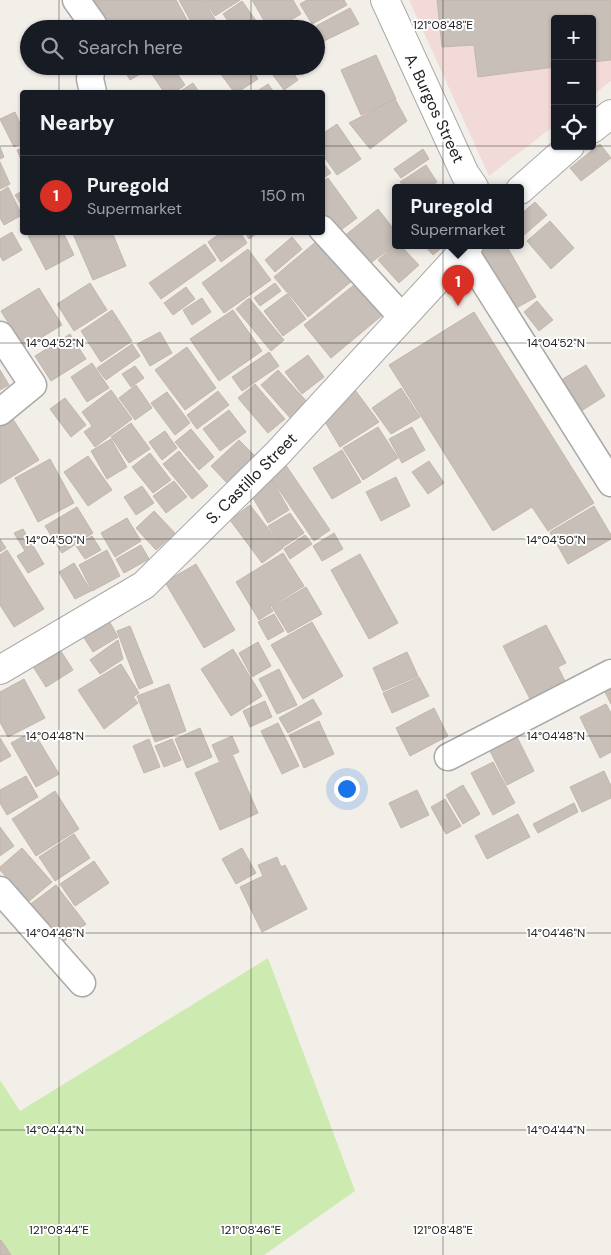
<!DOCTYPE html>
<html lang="en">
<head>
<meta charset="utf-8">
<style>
  body { margin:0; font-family:"DM Sans",sans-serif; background:#20242c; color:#f1f3f6 }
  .controls { position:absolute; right:15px; top:15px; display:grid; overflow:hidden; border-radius:5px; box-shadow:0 1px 4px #0004 }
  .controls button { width:45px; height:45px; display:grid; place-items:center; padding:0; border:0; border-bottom:1px solid #363941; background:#171b24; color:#f1f3f6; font:25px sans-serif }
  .you { position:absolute; left:346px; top:788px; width:18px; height:18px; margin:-12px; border:4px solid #fff; border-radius:50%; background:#1a73e8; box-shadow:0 0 0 8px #1a73e833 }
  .badge { display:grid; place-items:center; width:32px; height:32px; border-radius:50%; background:#d93025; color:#fff; font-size:16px; font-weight:700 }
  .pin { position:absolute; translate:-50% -41px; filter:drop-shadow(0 1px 2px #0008) }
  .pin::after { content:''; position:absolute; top:26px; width:18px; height:15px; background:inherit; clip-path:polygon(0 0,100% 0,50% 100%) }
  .popup { position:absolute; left:392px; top:184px; width:132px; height:65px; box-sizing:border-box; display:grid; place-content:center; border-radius:5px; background:#171b24; filter:drop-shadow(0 1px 4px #0005); font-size:16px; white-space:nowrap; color:#9ea1a6 }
  .popup b { font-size:19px; color:#f1f3f6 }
  .popup::after { content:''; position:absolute; left:50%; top:100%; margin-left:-10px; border:10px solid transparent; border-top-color:#171b24 }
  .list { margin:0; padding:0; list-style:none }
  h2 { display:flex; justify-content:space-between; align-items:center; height:65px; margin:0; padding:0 20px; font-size:21px }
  h2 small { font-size:16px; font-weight:400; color:#9ea1a6 }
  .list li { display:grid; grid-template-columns:32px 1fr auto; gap:15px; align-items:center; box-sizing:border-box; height:80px; padding:0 20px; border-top:1px solid #363941 }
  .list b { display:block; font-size:19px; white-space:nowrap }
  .list p { margin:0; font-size:16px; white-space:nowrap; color:#9ea1a6 }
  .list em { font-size:16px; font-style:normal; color:#9ea1a6 }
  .icon { flex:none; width:28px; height:28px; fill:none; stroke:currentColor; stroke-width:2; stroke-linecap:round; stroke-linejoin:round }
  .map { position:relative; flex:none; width:611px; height:1255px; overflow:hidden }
  .search { position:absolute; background:#171b24; box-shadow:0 1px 4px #0004; left:20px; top:20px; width:305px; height:55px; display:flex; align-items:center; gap:12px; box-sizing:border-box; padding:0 18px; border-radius:28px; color:#9ea1a6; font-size:19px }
  .panel { position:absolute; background:#171b24; box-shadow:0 1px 4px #0004; left:20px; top:90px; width:305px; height:145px; border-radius:5px }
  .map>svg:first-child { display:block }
  .commercial { fill:#f2dad9 }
  .grass { fill:#cdebb0 }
  .building { fill:#c7bfb8; stroke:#c4b6ab }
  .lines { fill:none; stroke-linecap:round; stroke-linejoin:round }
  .minor-casing { stroke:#a9a9a9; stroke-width:29 }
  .tertiary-casing { stroke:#a9a9a9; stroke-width:30 }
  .minor { stroke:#fff; stroke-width:26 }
  .tertiary { stroke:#fff; stroke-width:28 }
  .ticks { fill:none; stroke:#222; stroke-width:1; stroke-opacity:0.45 }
  .labels { text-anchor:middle; stroke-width:4; stroke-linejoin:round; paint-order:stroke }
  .street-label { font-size:16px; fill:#222; stroke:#fff }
  .ticks-label { font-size:12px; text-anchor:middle; fill:#222; stroke:#fff; stroke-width:4; stroke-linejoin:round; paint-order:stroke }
</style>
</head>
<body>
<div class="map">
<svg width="611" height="1255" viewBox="0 0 611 1255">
  <rect width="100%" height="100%" fill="#f2efe9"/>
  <path class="commercial" d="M409,0H611V81L592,96V19H555V125L489,176Z"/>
  <path class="grass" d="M268,958L355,1191L264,1255H0V1080L20,1111Z"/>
  <g class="building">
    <path d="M91,0H176L192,29H108Z"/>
    <path d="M179,0H203L220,27L218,29H195Z"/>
    <path d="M204,0H240L215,16Z"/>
    <path d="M252,0H293L301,14L276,29H269Z"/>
    <path d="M307,0H344L347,5L312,24L300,4Z"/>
    <path d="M437,0H611V60L592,62V19H555V67L478,77L474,45L442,47Z"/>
    <path d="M242,1L262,29H234L223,14Z"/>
    <path d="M350,8L359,24L324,41L316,26Z"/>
    <path d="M376,55L396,99L361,115L341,70Z"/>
    <path d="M122,66H154L130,80Z"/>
    <path d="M161,66H172L185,85L175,92H164L151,73Z"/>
    <path d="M221,66H250L258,79L238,92H234L217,69Z"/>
    <path d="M288,66L298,80L284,90L267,67Z"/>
    <path d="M193,83L199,92H179Z"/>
    <path d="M268,84L274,92H256Z"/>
    <path d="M395,99L407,121L370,149L349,123Z"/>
    <path d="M15,112L22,128V143L14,147L0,119Z"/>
    <path d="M337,124L361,159L337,175L322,154V134Z"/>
    <path d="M600,144L611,158L581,181L570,168Z"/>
    <path d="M0,147L4,157L0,159Z"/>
    <path d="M22,148V162L17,150Z"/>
    <path d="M423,149L429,159L401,178L394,169Z"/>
    <path d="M322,161L331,173L322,179Z"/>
    <path d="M0,162L10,184L0,189Z"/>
    <path d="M426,165L437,182L430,187H404L400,182Z"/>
    <path d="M328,178L357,218L333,236L322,221V182Z"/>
    <path d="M8,187L22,215L4,225L0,218V192Z"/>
    <path d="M22,191V206L15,195Z"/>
    <path d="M535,202L547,215L523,236L520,233V215Z"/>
    <path d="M378,209L396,232V244L361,270L338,241Z"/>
    <path d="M550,221L574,248L551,269L527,241Z"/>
    <path d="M12,232L22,250L3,261L0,256V239Z"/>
    <path d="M35,232H63L74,255L46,270L28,236Z"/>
    <path d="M76,232H112L126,266L93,280L73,234Z"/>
    <path d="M222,232H240L247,243L221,262L208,242Z"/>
    <path d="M245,232H259L249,239Z"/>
    <path d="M292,237L302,249L275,272L265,260Z"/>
    <path d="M318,240L352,281L308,317L274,277Z"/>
    <path d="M205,244L216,260L161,299L149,283Z"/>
    <path d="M396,244L400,245L419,265L399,283L378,260Z"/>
    <path d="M424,245H445L433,255Z"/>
    <path d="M484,245H506L536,297L511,311L475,250Z"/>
    <path d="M248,249L271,280L224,313L202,283Z"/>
    <path d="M359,281L385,313L331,358L304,325Z"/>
    <path d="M90,283L107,310L74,331L57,304Z"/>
    <path d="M275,283L281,291L260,306L254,298Z"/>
    <path d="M186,287L195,299L173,315L164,303Z"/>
    <path d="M39,288L62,325L24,348L1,311Z"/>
    <path d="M287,294L306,319L283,336L264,311Z"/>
    <path d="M202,298L211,312L192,325L183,310Z"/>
    <path d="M249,298L284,340L271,351L236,309Z"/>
    <path d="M537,301L553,320L539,331L524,312Z"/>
    <path d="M112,310L132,341L101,362L81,331Z"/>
    <path d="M233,310L262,351L219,381L190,339Z"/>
    <path d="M474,312L594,503L548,531L532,507L493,531L389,365Z"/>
    <path d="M160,332L172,353L150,366L137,344Z"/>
    <path d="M70,334L86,359L51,381L35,356Z"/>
    <path d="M132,344L140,356L106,380L97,368Z"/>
    <path d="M187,347L216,388L185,410L155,370Z"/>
    <path d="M269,352L279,366L242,391L232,377Z"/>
    <path d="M308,355L324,377L302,394L285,372Z"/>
    <path d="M92,363L109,388L87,402L71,377Z"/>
    <path d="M586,365L605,396L578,413L558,382Z"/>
    <path d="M135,366L144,378L131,387L122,374Z"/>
    <path d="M0,370L9,385L0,390Z"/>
    <path d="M278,370L309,404L292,420L261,385Z"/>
    <path d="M255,384L285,419L268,433L238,398Z"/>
    <path d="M136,385L152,408L135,420L119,398Z"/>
    <path d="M401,388L420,417L391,434L372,408Z"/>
    <path d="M111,390L132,419L95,447L84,432L92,426L82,412Z"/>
    <path d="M355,390L379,422L340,447L324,420Z"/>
    <path d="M218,391L229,405L197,429L187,415Z"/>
    <path d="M167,392L190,423L175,435L151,403Z"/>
    <path d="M65,398L86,425L71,437L50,409Z"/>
    <path d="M229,410L246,432L220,451L203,429Z"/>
    <path d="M11,416L39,460L0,484V423Z"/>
    <path d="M131,423L150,449L129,463L111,437Z"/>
    <path d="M378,427L398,458L363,480L343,448Z"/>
    <path d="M412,427L425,450L402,463L389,439Z"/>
    <path d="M191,429L214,457L199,470L175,442Z"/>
    <path d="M165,431L177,448L162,460L149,442Z"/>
    <path d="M111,439L127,467L107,479L91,451Z"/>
    <path d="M239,440L256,457L228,484L211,466Z"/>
    <path d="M342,450L361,482L332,499L313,468Z"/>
    <path d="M179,451L208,486L192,499L163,464Z"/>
    <path d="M150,453L171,480L153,493L132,467Z"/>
    <path d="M88,456L112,490L88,506L64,472Z"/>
    <path d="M50,459L74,503L38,522L15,478Z"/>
    <path d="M429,461L444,483L428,494L412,472Z"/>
    <path d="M285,464L330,530L314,541L269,475Z"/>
    <path d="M396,477L410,506L381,521L366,492Z"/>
    <path d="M272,480L289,510L268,523L250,493Z"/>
    <path d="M174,481L187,497L166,513L153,496Z"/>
    <path d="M142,486L154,503L136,515L124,497Z"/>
    <path d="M250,505L283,548L262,563L230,520Z"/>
    <path d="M594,506L611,535V539L568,564L550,532Z"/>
    <path d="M77,507L93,533L62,553L45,526Z"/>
    <path d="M154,511L175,533L156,550L136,528Z"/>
    <path d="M290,513L304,533L283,547L268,526Z"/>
    <path d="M127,518L141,541L115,557L101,533Z"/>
    <path d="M23,529L44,564L28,573L17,556L25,551L14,533Z"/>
    <path d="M334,533L343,549L322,561L313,546Z"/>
    <path d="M305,535L312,544L290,559L284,549Z"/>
    <path d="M92,536L101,550L85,559L76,546Z"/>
    <path d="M0,539L6,548L0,552Z"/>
    <path d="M141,545L149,559L124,573L116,559Z"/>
    <path d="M7,550L44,609L14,627L0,605V555Z"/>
    <path d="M107,550L120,576L92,591L79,565Z"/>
    <path d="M283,553L304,586L270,607L273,611L259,620L236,582Z"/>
    <path d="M360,554L398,623L369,639L331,570Z"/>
    <path d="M74,563L91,591L75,599L59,572Z"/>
    <path d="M196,564L235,630L204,648L165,582Z"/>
    <path d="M306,587L322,614L288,633L272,607Z"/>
    <path d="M274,614L284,631L268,640L258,622Z"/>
    <path d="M107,617L118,637L93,652L81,633Z"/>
    <path d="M312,622L343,676L303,699L271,645Z"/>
    <path d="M546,625L566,663L558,667L568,687L533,705L503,646Z"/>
    <path d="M130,626L153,683L139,689L117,631Z"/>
    <path d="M118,640L123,659L100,674L90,660Z"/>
    <path d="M258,642L271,666L252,677L239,653Z"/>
    <path d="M59,648L73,670L46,687L32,665Z"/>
    <path d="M233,649L262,696L231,716L201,669Z"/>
    <path d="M407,652L418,676L383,691L373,668Z"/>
    <path d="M121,664L139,693L133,697L138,703L104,729L78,690Z"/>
    <path d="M279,669L297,705L277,714L259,679Z"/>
    <path d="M419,677L429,696L392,713L383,693Z"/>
    <path d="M24,679L45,718L8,737L0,722V692Z"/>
    <path d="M169,684L186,731L155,742L137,696Z"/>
    <path d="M611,687V704L604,690Z"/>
    <path d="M313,699L322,714L288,733L279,718Z"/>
    <path d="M265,701L272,717L250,727L243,711Z"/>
    <path d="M606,704L611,713V752L600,758L580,717Z"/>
    <path d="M434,708L448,736L410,756L396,728Z"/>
    <path d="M319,721L334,754L304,768L289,735Z"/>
    <path d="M278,723L299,766L282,774L261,731Z"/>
    <path d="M200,728L212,757L187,768L175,739Z"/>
    <path d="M33,731L59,774L36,787L11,743Z"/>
    <path d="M232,736L239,752L219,761L212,745Z"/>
    <path d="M517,737L534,771L507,785L490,751Z"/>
    <path d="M0,738L11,756L0,762Z"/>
    <path d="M149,739L160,767L144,773L133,746Z"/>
    <path d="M172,739L181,760L164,767L155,746Z"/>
    <path d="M233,756L258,813L220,830L195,773Z"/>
    <path d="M493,762L515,803L493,815L471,773Z"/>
    <path d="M604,771L611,786V798L582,812L570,787Z"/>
    <path d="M26,776L38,797L7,815L0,803V790Z"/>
    <path d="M463,785L480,814L463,824L446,795Z"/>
    <path d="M417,790L429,815L401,828L389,803Z"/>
    <path d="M55,791L79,829L36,856L12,819Z"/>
    <path d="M445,799L461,826L446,834L431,807Z"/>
    <path d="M574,803L578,812L538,833L533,824Z"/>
    <path d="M518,814L530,837L487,859L475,836Z"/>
    <path d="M0,827L14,846L0,856Z"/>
    <path d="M74,834L90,858L55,881L39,857Z"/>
    <path d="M22,848L52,882L28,902L0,870V867Z"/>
    <path d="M242,848L256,873L236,884L222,859Z"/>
    <path d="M277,857L281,867L285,865L307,909L262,932L240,887L263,876L258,865Z"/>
    <path d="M94,861L109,883L75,906L60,884Z"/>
    <path d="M56,885L86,924L59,945L28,906Z"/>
    <path d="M1,1240L11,1255H0V1241Z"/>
  </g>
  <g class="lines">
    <defs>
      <g id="minor">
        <path d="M76,0L93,24L94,29"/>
        <path d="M92,66L90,79L93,92"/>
        <path d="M322,229L402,317"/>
        <path d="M464,250L611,483"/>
        <path d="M0,335L33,385L0,412"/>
        <path d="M448,757L611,673"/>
        <path d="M0,890L82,983"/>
      </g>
      <g id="tertiary">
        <path d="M385,0L465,174L474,187"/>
        <path d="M592,129L611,114"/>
        <path d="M520,190L570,146"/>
        <path d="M0,670L144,585L278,453L469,245"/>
      </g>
    </defs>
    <use href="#minor" class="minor-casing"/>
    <use href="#tertiary" class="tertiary-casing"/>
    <use href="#minor" class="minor"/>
    <use href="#tertiary" class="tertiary"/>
  </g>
  <path class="ticks" d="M59,0V29M251,0V29M443,0V1255M59,66V92M251,66V92M0,146H22M322,146H555M592,146H611M59,232V1255M251,232V1255M0,343H611M0,539H611M0,736H611M0,933H611M0,1130H611"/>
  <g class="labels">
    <g class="street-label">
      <text transform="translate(435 108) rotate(65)" y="6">A. Burgos Street</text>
      <text transform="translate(251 478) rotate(-45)" y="6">S. Castillo Street</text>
    </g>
  </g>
  <g class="ticks-label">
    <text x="443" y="29">121°08'48"E</text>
    <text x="55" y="347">14°04'52"N</text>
    <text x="556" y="347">14°04'52"N</text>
    <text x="55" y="544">14°04'50"N</text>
    <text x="556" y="544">14°04'50"N</text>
    <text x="55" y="740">14°04'48"N</text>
    <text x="556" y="740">14°04'48"N</text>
    <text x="55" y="937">14°04'46"N</text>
    <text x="556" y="937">14°04'46"N</text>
    <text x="55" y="1134">14°04'44"N</text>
    <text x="556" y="1134">14°04'44"N</text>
    <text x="59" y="1234">121°08'44"E</text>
    <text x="251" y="1234">121°08'46"E</text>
    <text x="443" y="1234">121°08'48"E</text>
  </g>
</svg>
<div class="controls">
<button>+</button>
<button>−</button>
<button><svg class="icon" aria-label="locate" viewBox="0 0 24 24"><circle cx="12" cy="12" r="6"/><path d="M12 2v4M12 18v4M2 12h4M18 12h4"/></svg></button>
</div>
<div class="you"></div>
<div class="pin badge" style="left:458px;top:306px">1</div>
<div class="popup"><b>Puregold</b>Supermarket</div>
<div class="search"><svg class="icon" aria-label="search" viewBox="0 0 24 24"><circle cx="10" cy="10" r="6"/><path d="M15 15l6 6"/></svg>Search here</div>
<section class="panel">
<h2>Nearby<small></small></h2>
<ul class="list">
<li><span class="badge">1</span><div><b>Puregold</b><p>Supermarket</p></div><em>150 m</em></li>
</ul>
</section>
</div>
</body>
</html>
